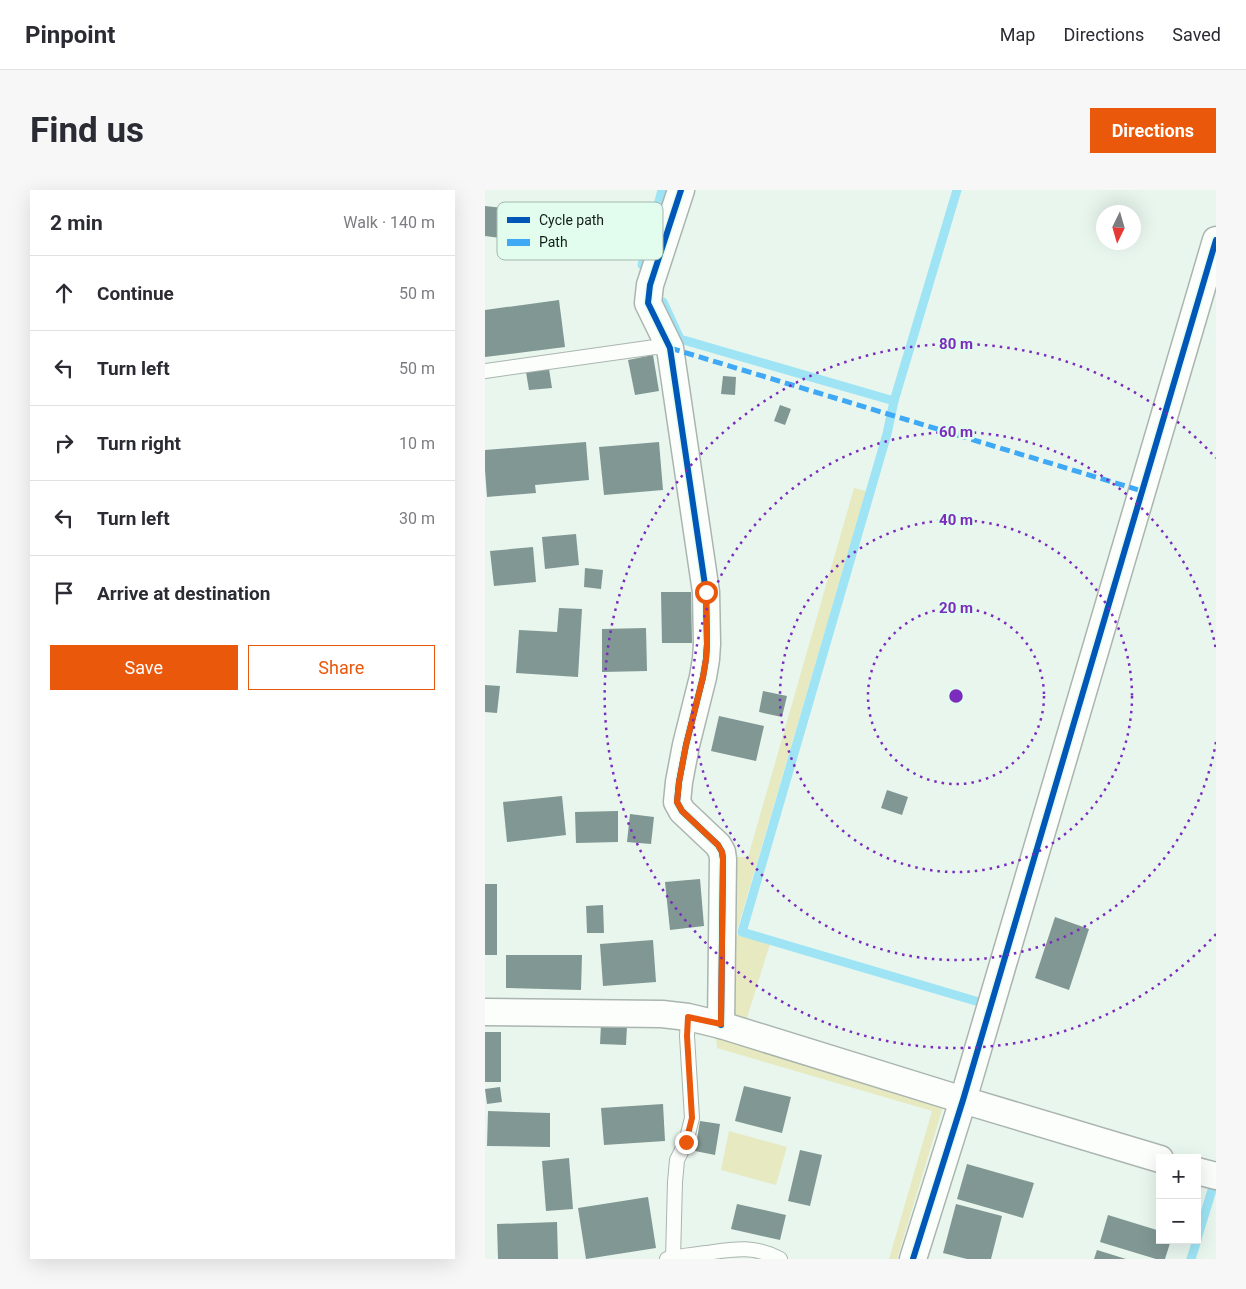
<!DOCTYPE html>
<html lang="en">
<head>
<meta charset="utf-8">
<style>
  body { margin:0; font-family:Roboto,sans-serif; background:#f7f7f7; color:#2b2b33 }
  .controls { position:absolute; right:15px; bottom:15px; display:grid; overflow:hidden; border-radius:0px; box-shadow:0 5px 20px #0002 }
  .controls button { width:45px; height:45px; display:grid; place-items:center; padding:0; border:0; border-bottom:1px solid #e1e1e2; background:#fff; color:#2b2b33; font:25px sans-serif }
  .compass { position:absolute; left:611px; top:15px; width:45px; height:45px; border-radius:50%; background:#fff; box-shadow:0 5px 20px #0002; rotate:185deg }
  .stop { position:absolute; width:15px; height:15px; margin:-11px; border:4px solid #ea580c; border-radius:50%; background:#fff }
  .stop.end { background:#ea580c; border-color:#fff; box-shadow:0 1px 5px #0008 }
  .list { margin:0; padding:0; list-style:none }
  h2 { display:flex; justify-content:space-between; align-items:center; height:65px; margin:0; padding:0 20px; font-size:21px }
  h2 small { font-size:16px; font-weight:400; color:#7c7c81 }
  .list li { display:grid; grid-template-columns:32px 1fr auto; gap:15px; align-items:center; box-sizing:border-box; height:75px; padding:0 20px; border-top:1px solid #e1e1e2 }
  .list b { display:block; font-size:19px; white-space:nowrap }
  .list em { font-size:16px; font-style:normal; color:#7c7c81 }
  .actions { display:flex; gap:10px; padding:15px 20px }
  .actions a { flex:1; padding:11px 0; border:1px solid #ea580c; border-radius:0px; text-align:center; font-size:18px; color:#ea580c }
  .actions .main { background:#ea580c; color:#fff }
  .icon { flex:none; width:28px; height:28px; fill:none; stroke:currentColor; stroke-width:2; stroke-linecap:round; stroke-linejoin:round }
  .map { position:relative; flex:none; width:731px; height:1069px; overflow:hidden; border-radius:0px }
  header { display:flex; align-items:center; gap:30px; box-sizing:border-box; height:70px; padding:0 25px; background:#fff; border-bottom:1px solid #e1e1e2 }
  header strong { font-size:24px }
  nav { display:flex; gap:28px; margin-inline-start:auto; font-size:18px }
  .intro { display:flex; align-items:center; justify-content:space-between; box-sizing:border-box; height:120px; padding:0 30px }
  h1 { margin:0; font-size:35px }
  .button { padding:12px 22px; border-radius:0px; background:#ea580c; color:#fff; font-size:18px; font-weight:700 }
  main { display:flex; gap:30px; padding:0 30px }
  aside { flex:1; background:#fff; border-radius:0px; box-shadow:0 5px 20px #0002 }
  .map>svg:first-child { display:block }
  .green { fill:#e7e9c1 }
  .lines { fill:none; stroke-linecap:round; stroke-linejoin:round }
  .stream { stroke:#9ee4f5; stroke-width:9 }
  .building { fill:#809793 }
  .service-casing { stroke:#aab5af; stroke-width:16 }
  .minor-casing { stroke:#aab5af; stroke-width:29 }
  .service { stroke:#fcfefc; stroke-width:14 }
  .minor { stroke:#fcfefc; stroke-width:26 }
  .quiet { stroke:#3fa9f5; stroke-width:5; stroke-dasharray:10 5; stroke-linecap:butt }
  .cycleway-casing { stroke:#e2fced; stroke-width:9 }
  .cycleway { stroke:#0057b8; stroke-width:6 }
  .route { stroke:#ea580c; stroke-width:6 }
  .ring { fill:none; stroke:#7b2cbf; stroke-width:2.5; stroke-dasharray:2.5 5 }
  .key { fill:#e2fced; stroke:#a4b9ad; stroke-width:1 }
  .key-label { font-size:14px; fill:#131d18 }
  .centre { fill:#7b2cbf; stroke:#e2fced; stroke-width:2.5 }
  .ring-label { font-size:15px; text-anchor:middle; font-weight:bold; fill:#7b2cbf; stroke:#e2fced; stroke-width:5; stroke-linejoin:round; paint-order:stroke }
</style>
</head>
<body>
<header>
<strong>Pinpoint</strong>
<nav><a>Map</a><a>Directions</a><a>Saved</a></nav>
</header>
<div class="intro"><h1>Find us</h1><a class="button">Directions</a></div>
<main>
<aside>
<h2>2 min<small>Walk · 140 m</small></h2>
<ul class="list">
<li><svg class="icon" aria-label="ahead" viewBox="0 0 24 24"><path d="M12 20V5M6 11l6-6 6 6"/></svg><div><b>Continue</b></div><em>50 m</em></li>
<li><svg class="icon" aria-label="left" viewBox="0 0 24 24"><path d="M17 20v-9H6M10 6l-5 5 5 5"/></svg><div><b>Turn left</b></div><em>50 m</em></li>
<li><svg class="icon" aria-label="right" viewBox="0 0 24 24"><path d="M7 20v-9h11M14 6l5 5-5 5"/></svg><div><b>Turn right</b></div><em>10 m</em></li>
<li><svg class="icon" aria-label="left" viewBox="0 0 24 24"><path d="M17 20v-9H6M10 6l-5 5 5 5"/></svg><div><b>Turn left</b></div><em>30 m</em></li>
<li><svg class="icon" aria-label="arrive" viewBox="0 0 24 24"><path d="M6 21V4h12l-3 4 3 4H6"/></svg><div><b>Arrive at destination</b></div></li>
</ul>
<div class="actions"><a class="main">Save</a><a>Share</a></div>
</aside>
<div class="map">
<svg width="731" height="1069" viewBox="0 0 731 1069">
  <rect width="100%" height="100%" fill="#e8f6ee"/>
  <g class="green">
    <path d="M369,298L381,301L251,744L285,754L260,834L251,831L247,822L250,667H263Z"/>
    <path d="M231,847L458,917L412,1069H404L447,921L232,858Z"/>
    <path d="M244,941L302,957L291,995L236,980Z"/>
  </g>
  <g class="lines">
    <g class="stream">
      <path d="M157,75L177,0"/>
      <path d="M178,112L195,149L409,211L402,244L257,742L494,812"/>
      <path d="M409,211L472,0"/>
      <path d="M712,1049L731,987"/>
      <path d="M706,1069L712,1050"/>
    </g>
  </g>
  <g class="building">
    <path d="M0,16L35,20L32,50L0,46Z"/>
    <path d="M74,110L80,157L0,167V120Z"/>
    <path d="M168,165L174,201L150,205L143,170Z"/>
    <path d="M64,179L67,198L44,200L41,182Z"/>
    <path d="M238,186L251,187L250,205L236,204Z"/>
    <path d="M295,215L306,219L300,235L289,231Z"/>
    <path d="M101,252L104,290L50,295L51,303L2,307L0,280V260Z"/>
    <path d="M174,252L178,300L119,305L114,257Z"/>
    <path d="M91,344L94,375L60,379L57,347Z"/>
    <path d="M48,357L51,392L9,396L5,361Z"/>
    <path d="M100,378L118,380L116,399L99,397Z"/>
    <path d="M176,402H206L207,453H177Z"/>
    <path d="M74,418L97,419L93,487L31,483L34,440L72,442Z"/>
    <path d="M161,438L162,481L117,482V439Z"/>
    <path d="M0,495L15,496L12,523L0,522Z"/>
    <path d="M278,501L302,506L297,527L274,522Z"/>
    <path d="M234,526L279,536L271,571L226,561Z"/>
    <path d="M402,600L423,607L417,625L396,618Z"/>
    <path d="M77,606L81,645L22,652L18,612Z"/>
    <path d="M133,621V652L91,653L90,622Z"/>
    <path d="M145,624L169,627L166,654L142,652Z"/>
    <path d="M215,689L219,736L185,740L180,692Z"/>
    <rect x="0" y="694" width="12" height="71"/>
    <path d="M118,715L119,743H102L101,716Z"/>
    <path d="M570,727L604,739L584,800L550,788Z"/>
    <path d="M168,750L171,792L118,796L115,754Z"/>
    <path d="M21,765H97L96,800L21,798Z"/>
    <path d="M116,835L142,836L141,855L115,854Z"/>
    <rect x="0" y="842" width="16" height="50"/>
    <path d="M259,896L306,907L297,943L250,931Z"/>
    <path d="M15,897L17,912L2,914L0,899Z"/>
    <path d="M178,914L180,951L119,955L116,918Z"/>
    <path d="M3,921L65,923V957L2,956Z"/>
    <path d="M215,931L235,934L230,965L210,961Z"/>
    <path d="M315,960L337,965L325,1016L303,1011Z"/>
    <path d="M84,968L88,1019L61,1021L57,971Z"/>
    <path d="M482,974L549,993L538,1028L472,1009Z"/>
    <path d="M163,1007L171,1058L101,1069L93,1018Z"/>
    <path d="M252,1014L301,1025L295,1050L246,1039Z"/>
    <path d="M471,1014L517,1026L506,1069H482L458,1063Z"/>
    <path d="M623,1025L675,1041V1050H686L680,1069H671L615,1052Z"/>
    <path d="M72,1032L73,1069H13L12,1034Z"/>
    <path d="M612,1060L641,1069H609Z"/>
  </g>
  <g class="lines">
    <defs>
      <g id="service">
        <path d="M0,181L170,157L185,158"/>
        <path d="M188,1068L190,992L192,970L201,952L207,928L202,846L203,827"/>
        <path d="M182,1069C195,1066 208,1065 221,1063C249,1059 269,1055 295,1069"/>
      </g>
      <g id="minor">
        <path d="M196,0L165,95L163,113L185,158L221,402L222,454L221,469L218,487L201,555L194,592L192,612L197,621L233,655L237,662L238,669L236,835"/>
        <path d="M0,822L177,824L203,827L236,835L478,910L675,969"/>
        <path d="M712,981L731,986"/>
        <path d="M428,1069L478,910L731,50"/>
      </g>
    </defs>
    <use href="#service" class="service-casing"/>
    <use href="#minor" class="minor-casing"/>
    <use href="#service" class="service"/>
    <use href="#minor" class="minor"/>
    <path class="quiet" d="M185,158L657,301"/>
    <defs>
      <g id="cycleway">
        <path d="M196,0L165,95L163,113L185,158L221,402L222,454L221,469L218,487L201,555L194,592L192,612L197,621L233,655L237,662L238,669L236,835"/>
        <path d="M428,1069L478,910L731,50"/>
      </g>
    </defs>
    <use href="#cycleway" class="cycleway-casing"/>
    <use href="#cycleway" class="cycleway"/>
  </g>
  <g class="lines">
    <path class="route" d="M201,952L207,928L202,846L203,827L236,834L238,669L237,662L233,655L197,621L192,612L194,592L201,555L218,487L221,469L222,454L221,402"/>
  </g>
  <g class="ring">
    <circle cx="471" cy="506" r="88"/>
    <circle cx="471" cy="506" r="176"/>
    <path d="M731 552A264 264 0 1 1 731 460"/>
    <path d="M731 744A352 352 0 1 1 731 268"/>
  </g>
  <rect x="12" y="12" width="166" height="58" rx="8" class="key"/>
  <rect x="22" y="27" width="23" height="6" fill="#0057b8"/>
  <rect x="22" y="49" width="23" height="7" fill="#3fa9f5"/>
  <g class="key-label">
    <text x="54" y="35">Cycle path</text>
    <text x="54" y="57">Path</text>
  </g>
  <circle cx="471" cy="506" r="8" class="centre"/>
  <g class="ring-label">
    <text x="471" y="159">80 m</text>
    <text x="471" y="247">60 m</text>
    <text x="471" y="335">40 m</text>
    <text x="471" y="423">20 m</text>
  </g>
</svg>
<div class="controls">
<button>+</button>
<button>−</button>
</div>
<svg class="compass" viewBox="-18 -18 36 36"><path d="M0-13l5 13h-10z" fill="#e53935"/><path d="M0 13l5-13h-10z" fill="#7c7c81"/></svg>
<div class="stop" style="left:221px;top:402px"></div>
<div class="stop end" style="left:201px;top:952px"></div>
</div>
</main>
</body>
</html>
